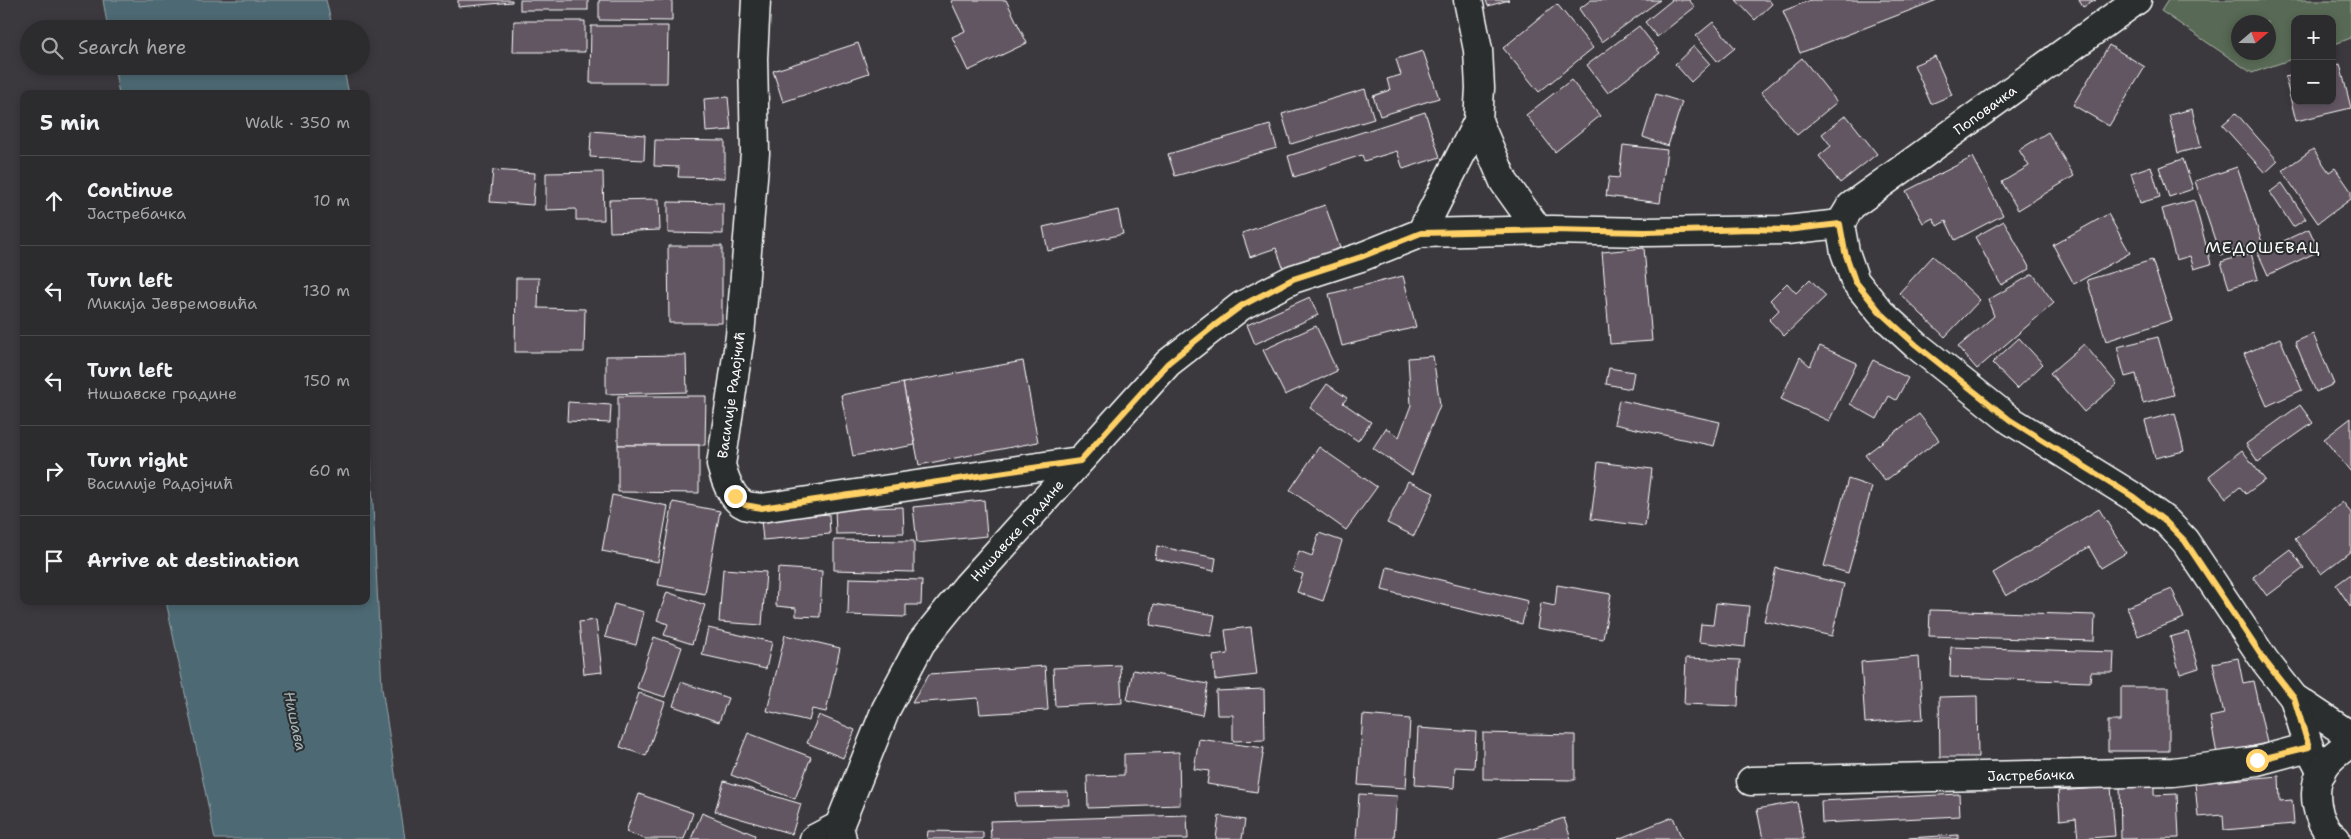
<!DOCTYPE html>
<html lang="en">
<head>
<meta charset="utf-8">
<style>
  body { margin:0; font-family:"Shantell Sans",sans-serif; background:#38373a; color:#f1f3f6 }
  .controls { position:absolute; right:15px; top:15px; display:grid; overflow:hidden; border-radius:10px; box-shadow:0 2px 8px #0003 }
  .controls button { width:45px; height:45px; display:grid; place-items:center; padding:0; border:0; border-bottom:1px solid #48474a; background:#2c2b2e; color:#f1f3f6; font:25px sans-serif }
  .compass { position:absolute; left:2231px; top:15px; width:45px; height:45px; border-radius:50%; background:#2c2b2e; box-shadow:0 2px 8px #0003; rotate:70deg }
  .stop { position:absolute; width:15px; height:15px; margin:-11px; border:4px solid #ffd166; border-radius:50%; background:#fff }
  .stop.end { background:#ffd166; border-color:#fff; box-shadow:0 1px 5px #0008 }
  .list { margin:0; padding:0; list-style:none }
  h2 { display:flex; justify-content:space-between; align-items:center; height:65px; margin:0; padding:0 20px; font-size:21px }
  h2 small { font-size:16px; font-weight:400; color:#a6a7aa }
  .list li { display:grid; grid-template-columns:32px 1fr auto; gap:15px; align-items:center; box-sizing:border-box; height:90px; padding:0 20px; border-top:1px solid #48474a }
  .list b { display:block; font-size:19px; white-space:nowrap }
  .list p { margin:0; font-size:16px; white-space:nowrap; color:#a6a7aa }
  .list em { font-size:16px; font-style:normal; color:#a6a7aa }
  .icon { flex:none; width:28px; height:28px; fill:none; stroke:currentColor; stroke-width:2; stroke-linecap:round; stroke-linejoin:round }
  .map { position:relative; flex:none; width:2351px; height:839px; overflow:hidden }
  .search { position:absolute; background:#2c2b2e; box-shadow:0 2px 8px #0003; left:20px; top:20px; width:350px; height:55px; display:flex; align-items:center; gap:12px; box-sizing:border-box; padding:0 18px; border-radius:28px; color:#a6a7aa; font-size:19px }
  .panel { position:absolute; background:#2c2b2e; box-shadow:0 2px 8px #0003; left:20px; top:90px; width:350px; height:515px; border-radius:10px }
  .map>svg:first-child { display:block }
  .green { fill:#586b55; stroke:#acb5aa; fill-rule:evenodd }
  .water { fill:#4e6973; stroke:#95a5ab }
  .building { fill:#635663; stroke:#fff }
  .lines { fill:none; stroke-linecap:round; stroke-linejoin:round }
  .minor-casing { stroke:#fff; stroke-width:31 }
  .tertiary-casing { stroke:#fff; stroke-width:31 }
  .minor { stroke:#2a2d2e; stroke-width:28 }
  .tertiary { stroke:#2a2d2e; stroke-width:28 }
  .route { stroke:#ffd166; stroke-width:6 }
  .labels { text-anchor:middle; stroke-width:4; stroke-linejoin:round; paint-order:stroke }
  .street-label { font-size:14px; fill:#fff; stroke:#2a2d2e }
  .water-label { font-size:15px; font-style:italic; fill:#a6b4b9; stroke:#2a2d2e }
  .quarter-label { font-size:16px; letter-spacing:1px; fill:#fff; stroke:#2a2d2e }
</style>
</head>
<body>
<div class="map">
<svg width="2351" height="839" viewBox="0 0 2351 839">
  <rect width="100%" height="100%" fill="#3b393e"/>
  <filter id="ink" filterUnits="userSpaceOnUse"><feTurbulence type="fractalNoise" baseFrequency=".02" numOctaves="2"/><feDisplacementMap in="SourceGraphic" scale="10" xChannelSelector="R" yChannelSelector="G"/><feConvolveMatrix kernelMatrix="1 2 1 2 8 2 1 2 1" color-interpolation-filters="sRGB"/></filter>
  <g filter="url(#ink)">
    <path class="green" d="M2168,0H2351V38L2332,45V19H2295V58L2252,73L2161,11ZM2238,22H2268V52H2238Z"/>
    <g class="water">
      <path d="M103,0H326L333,29H108Z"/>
      <path d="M114,66H343L349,94H119Z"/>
      <path d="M366,365L382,688L405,839H215L166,601H366Z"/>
    </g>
    <g class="building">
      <path d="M458,0H512V2L458,7Z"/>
      <rect x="520" y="0" width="68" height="10"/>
      <path d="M599,0H672V21L599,20Z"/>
      <path d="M954,0H1006L1027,43L968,71L952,37L965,31L951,1Z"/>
      <path d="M1486,0H1509L1488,6Z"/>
      <path d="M1591,0H1660L1602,42L1579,9Z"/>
      <path d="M1672,0H1689L1695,7L1657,37L1645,22Z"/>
      <path d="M1736,0H1769L1772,4L1755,20Z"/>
      <path d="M1811,0H1937L1800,53L1783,11Z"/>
      <path d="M2079,0H2096L2083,7Z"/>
      <path d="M1557,4L1593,48L1539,92L1503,48Z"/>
      <path d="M514,21H585V52H513Z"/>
      <path d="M1713,22L1735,48L1718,62L1696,36Z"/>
      <path d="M591,26H668L667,83H590Z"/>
      <path d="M1639,26L1660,53L1608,93L1587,65Z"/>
      <path d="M858,43L869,73L783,102L773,71Z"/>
      <path d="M2109,45L2145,67L2109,126L2073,105Z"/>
      <path d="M1694,46L1710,64L1691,82L1675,64Z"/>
      <path d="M1423,51L1439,98L1380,116L1373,96L1390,90L1387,79L1401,75L1396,59Z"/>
      <path d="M1935,56L1952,95L1931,104L1914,65Z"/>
      <path d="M1802,58L1837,102L1797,135L1761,92Z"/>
      <path d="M2340,64L2351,108L2296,121L2285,77L2295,75V101H2332V66Z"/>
      <path d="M1571,80L1600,116L1555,152L1526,115Z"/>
      <path d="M1365,89L1374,119L1291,144L1282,114Z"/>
      <path d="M1656,94L1682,102L1668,146L1643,137Z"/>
      <path d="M728,97L731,130L706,132L704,99Z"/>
      <path d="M2192,109L2201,147L2178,153L2169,115Z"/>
      <path d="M1425,112L1440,157L1403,169L1397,151L1364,161L1362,155L1294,177L1288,156Z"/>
      <path d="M2236,113L2278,161L2265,173L2222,125Z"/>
      <path d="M1846,115L1877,154L1840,183L1819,156L1831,146L1822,134Z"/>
      <path d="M1270,125L1277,148L1175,176L1168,154Z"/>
      <path d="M591,131L645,135L644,160L590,157Z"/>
      <path d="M2048,132L2074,176L2018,210L2002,182L2029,166L2019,150Z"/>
      <path d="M655,140L725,141V178L678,177L679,167L654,166Z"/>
      <path d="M1623,145L1667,150L1660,203L1606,196L1609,177L1619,178Z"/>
      <path d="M2313,149L2329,172L2335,168L2351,191V199L2318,223L2282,171Z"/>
      <path d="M1973,157L2003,215L1955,240L1946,221L1937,226L1933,218L1923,223L1906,191Z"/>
      <path d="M2183,159L2193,189L2169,197L2159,167Z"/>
      <path d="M2151,166L2160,197L2140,203L2131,173Z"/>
      <path d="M2237,167L2262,242L2220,255L2195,181Z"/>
      <path d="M493,170L535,173L533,205L490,202Z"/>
      <path d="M603,172L604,220H576V209L546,210V173Z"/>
      <path d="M2282,183L2306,219L2293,227L2270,192Z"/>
      <path d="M659,199L660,230L610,232L609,200Z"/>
      <path d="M2194,200L2211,264L2194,269L2190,256L2176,260L2162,209Z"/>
      <path d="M668,202L723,203V234L668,233Z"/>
      <path d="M1325,205L1341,251L1284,270L1276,248L1250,257L1242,233Z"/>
      <path d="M1118,210L1123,234L1048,251L1043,227Z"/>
      <path d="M2108,214L2130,253L2074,284L2053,245Z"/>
      <path d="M2004,221L2030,269L2001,285L1975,237Z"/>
      <path d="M2309,229L2319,251L2268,275L2258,253Z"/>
      <path d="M668,246H722V323H669Z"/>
      <path d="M1644,248L1652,341L1610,344L1602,252Z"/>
      <path d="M2251,253L2258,279L2229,288L2221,262Z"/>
      <path d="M1933,256L1980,300L1945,337L1899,293Z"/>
      <path d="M2152,260L2172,320L2106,341L2087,280Z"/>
      <path d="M2033,274L2054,303L1977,369L1958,347L1994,316L1988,300Z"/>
      <path d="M1403,276L1416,327L1342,346L1329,294Z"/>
      <path d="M516,278H539L538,308L585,309L584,352H515Z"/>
      <path d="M1810,279L1826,296L1784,336L1769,320L1779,310L1770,300L1787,283L1796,293Z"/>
      <path d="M1310,297L1318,315L1255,344L1247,325Z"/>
      <path d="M1316,326L1337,371L1285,395L1263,350Z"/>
      <path d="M2313,334L2334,384L2316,392L2295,342Z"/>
      <path d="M2158,337L2174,395L2143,403L2136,374L2125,377L2117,347Z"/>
      <path d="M2019,338L2043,364L2017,389L1992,363Z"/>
      <path d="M2280,338L2302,390L2267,406L2244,354Z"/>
      <path d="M2084,344L2117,384L2084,412L2050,373Z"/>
      <path d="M1820,346L1857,363L1829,421L1781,399L1800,357L1810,366Z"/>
      <path d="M686,355L687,392L606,394V356Z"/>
      <path d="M1433,356L1440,405L1412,475L1373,448L1386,428L1399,437L1411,405L1408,358Z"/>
      <path d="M1873,360L1908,378L1896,400L1889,396L1877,419L1850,404Z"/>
      <path d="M1023,361L1038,442L919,465L903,383Z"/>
      <path d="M1609,368L1634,372L1631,389L1606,384Z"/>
      <path d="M903,383L915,445L853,456L841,395Z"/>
      <path d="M1327,384L1347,398L1343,403L1371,422L1358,441L1310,408Z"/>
      <path d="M618,396H706L705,445H618Z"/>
      <path d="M1619,400L1720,422L1714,446L1614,424Z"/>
      <path d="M568,402L611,405L610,423L567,421Z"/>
      <path d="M2300,405L2313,423L2258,462L2246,444Z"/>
      <path d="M2175,413L2184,451L2155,458L2145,421Z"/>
      <path d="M1919,414L1939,440L1885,481L1865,455Z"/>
      <path d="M2351,418V472L2324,439Z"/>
      <path d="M618,445H699V493L618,492Z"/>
      <path d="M1319,447L1377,487L1346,530L1290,490Z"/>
      <path d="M2242,450L2265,480L2246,494L2240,487L2226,498L2209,476Z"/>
      <path d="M1598,462L1652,469L1645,526L1591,519Z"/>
      <path d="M1848,479L1872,487L1848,573L1824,566Z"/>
      <path d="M1408,481L1434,493L1414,536L1387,523Z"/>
      <path d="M612,495L668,506L658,562L602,551Z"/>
      <path d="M984,500L987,536L917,543L913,507Z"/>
      <path d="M673,502L720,511L705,594L658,585Z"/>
      <path d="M2343,502L2351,513V551L2321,574L2295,539Z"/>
      <path d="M903,507L904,533L836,534L835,509Z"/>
      <path d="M2099,509L2126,553L2101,568L2089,547L2006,596L1993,573Z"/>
      <path d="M829,514L830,534L763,540L761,520Z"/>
      <path d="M1319,533L1342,541L1323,601L1297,592L1303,574L1293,571L1299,551L1312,556Z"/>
      <path d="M834,540L914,541V572L834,570Z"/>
      <path d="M1157,546L1216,558L1214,571L1155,559Z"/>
      <path d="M2290,549L2304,568L2267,596L2253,577Z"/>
      <path d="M1387,567L1528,601L1522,624L1382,590Z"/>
      <path d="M778,568L822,571L820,617L796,616V608L776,606Z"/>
      <path d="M1776,568L1844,584L1832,636L1764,621Z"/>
      <path d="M723,569L766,572L762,625L719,622Z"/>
      <path d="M2351,574V607L2336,585Z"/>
      <path d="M849,578L922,580L921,605H906V617L848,615Z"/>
      <path d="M1557,585L1611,594L1603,639L1537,628L1541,603L1555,606Z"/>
      <path d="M2172,589L2184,618L2138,636L2127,607Z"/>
      <path d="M667,592L705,605L692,644L664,635L668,624L657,620Z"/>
      <path d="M1716,603L1749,606L1745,647L1699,642L1701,624L1713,625Z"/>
      <path d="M614,604L644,612L636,645L605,637Z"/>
      <path d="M1154,604L1215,615L1211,636L1150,625Z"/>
      <path d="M1930,610L2095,615L2094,641L1929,636Z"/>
      <path d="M596,620L602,672L584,674L579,622Z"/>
      <path d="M1251,627L1257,675L1215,680L1213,656L1228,654L1225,630Z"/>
      <path d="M708,628L772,642L766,669L702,655Z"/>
      <path d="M2188,632L2199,668L2180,674L2170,637Z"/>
      <path d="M785,635L840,648L826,712L812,709L809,721L767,711Z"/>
      <path d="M654,637L682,647L665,697L637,688Z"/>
      <path d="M1951,647L2114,652L2113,672H2091L2090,682L1950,677Z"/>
      <path d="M1919,657L1923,719L1865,723L1861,662Z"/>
      <path d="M1686,658L1740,660L1738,706L1684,704Z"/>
      <path d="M2238,658L2243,683L2253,681L2267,743L2217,754L2210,717L2224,714L2213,663Z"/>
      <path d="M1120,665L1122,703L1055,706L1053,668Z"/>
      <path d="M1045,666L1048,710L980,714L978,698L912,703L929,674Z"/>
      <path d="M1133,670L1208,684L1202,715L1127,700Z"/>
      <path d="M681,682L728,698L719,722L673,706Z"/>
      <path d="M2121,687H2169V751H2108V721H2121Z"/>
      <path d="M1264,689L1265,740L1233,741V715H1217L1216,691Z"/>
      <path d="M639,693L665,702L646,756L620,747Z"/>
      <path d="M1977,696L1978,757H1940L1939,697Z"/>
      <path d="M819,715L855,730L843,758L807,743Z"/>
      <path d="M1363,715L1410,719L1406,788L1358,785Z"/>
      <path d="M1418,728L1476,732L1474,768L1455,767L1454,788L1415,785Z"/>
      <path d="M748,733L811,757L795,799L731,775Z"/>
      <path d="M1483,733L1575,735V780L1483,779Z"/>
      <path d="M1199,739L1264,748L1257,792L1207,784L1209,771L1194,769Z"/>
      <path d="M1179,752L1180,805L1088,808L1087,776L1124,775V754Z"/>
      <path d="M2279,776L2280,801L2292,800L2294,824L2224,830L2223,815L2198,817L2195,783Z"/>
      <path d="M724,781L801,804L792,834L715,811Z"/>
      <path d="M2154,783V795L2177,794L2179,838L2121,839L2120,784Z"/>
      <path d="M2111,787L2115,836L2078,839L2076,818L2060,820L2058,791Z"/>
      <path d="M1068,792L1069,805L1016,806L1015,793Z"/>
      <path d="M639,794L693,813L684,839H645L626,832Z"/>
      <path d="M1359,794L1397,796L1394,839H1356Z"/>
      <path d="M1959,794L1960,816L1822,823L1821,801Z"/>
      <path d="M1797,802L1804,839H1763L1757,809Z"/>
      <path d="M702,813L755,835L754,839H691Z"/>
      <path d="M1187,815L1188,839H991L990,821Z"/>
      <path d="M1219,816L1245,820L1242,839H1216Z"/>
      <path d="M1673,817L1682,839H1618Z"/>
      <path d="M1564,818L1571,839H1497Z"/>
      <path d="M928,831L983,832V839H927Z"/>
      <path d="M1958,835V839H1907V838Z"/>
    </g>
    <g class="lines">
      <defs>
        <g id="minor">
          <path d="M756,0L753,58L755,153L740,336L721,465C725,479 731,499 745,505C749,507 756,507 761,508L1079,461"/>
          <path d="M1478,121L1504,182L1539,231"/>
          <path d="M1421,233L1478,121L1480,88L1478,50L1468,0"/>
          <path id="s1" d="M1751,781L2173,772L2257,761L2309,747"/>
          <path d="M814,839L839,826"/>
          <path id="s2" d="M842,839L839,826L886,709L921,643L967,586L1168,363L1241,306L1293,279L1361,257L1421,233L1552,230L1646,232L1786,230L1840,224"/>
        </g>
        <g id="tertiary">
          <path d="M2137,0L1851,206L1840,224L1845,252L1855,281L1881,313L1916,345L2010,420L2132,496L2167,522L2185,541L2265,661L2294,698L2351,736"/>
          <path d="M2294,698L2309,747L2322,772"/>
          <path d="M2336,839C2315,823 2310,788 2324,767C2331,756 2341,750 2351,743"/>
        </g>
      </defs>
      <use href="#minor" class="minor-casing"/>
      <use href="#tertiary" class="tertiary-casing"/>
      <use href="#minor" class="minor"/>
      <use href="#tertiary" class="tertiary"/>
    </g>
  </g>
  <g class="lines" filter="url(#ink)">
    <path class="route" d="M735,496L745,505L761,508L1080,461L1168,363L1214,326L1241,306L1293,279L1361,257L1421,233L1552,230L1646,232L1752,229L1786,230L1840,224L1845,252L1855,281L1881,313L1916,345L2010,420L2132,496L2166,522L2185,541L2265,661L2294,698L2309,747L2257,760"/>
  </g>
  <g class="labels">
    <g class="street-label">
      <text transform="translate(1985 110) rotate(-36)" y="5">Поповачка</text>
      <text transform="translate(731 395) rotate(-82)" y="5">Василије Радојчић</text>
      <text dy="5" stroke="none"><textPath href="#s2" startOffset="362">Нишавске градине</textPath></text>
      <text dy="5" stroke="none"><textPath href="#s1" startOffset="280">Јастребачка</textPath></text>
    </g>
    <g class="water-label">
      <text transform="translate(295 721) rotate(78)" y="5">Нишава</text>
    </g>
    <g class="quarter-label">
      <text x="2263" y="253">МЕДОШЕВАЦ</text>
    </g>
  </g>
</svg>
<div class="controls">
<button>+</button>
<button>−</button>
</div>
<svg class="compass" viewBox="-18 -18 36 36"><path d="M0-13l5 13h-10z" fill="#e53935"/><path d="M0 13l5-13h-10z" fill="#a6a7aa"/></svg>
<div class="stop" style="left:2257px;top:760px"></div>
<div class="stop end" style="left:735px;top:496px"></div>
<div class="search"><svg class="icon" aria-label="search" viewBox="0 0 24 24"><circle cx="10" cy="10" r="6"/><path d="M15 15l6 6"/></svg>Search here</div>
<section class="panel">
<h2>5 min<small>Walk · 350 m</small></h2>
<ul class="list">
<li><svg class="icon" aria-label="ahead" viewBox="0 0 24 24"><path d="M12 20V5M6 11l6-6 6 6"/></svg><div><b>Continue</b><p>Јастребачка</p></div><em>10 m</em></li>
<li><svg class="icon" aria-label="left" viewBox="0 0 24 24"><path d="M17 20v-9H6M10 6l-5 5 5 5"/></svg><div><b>Turn left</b><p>Микија Јевремовића</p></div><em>130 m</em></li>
<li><svg class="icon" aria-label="left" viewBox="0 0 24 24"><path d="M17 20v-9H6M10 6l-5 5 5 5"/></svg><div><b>Turn left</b><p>Нишавске градине</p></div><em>150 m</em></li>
<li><svg class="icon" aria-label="right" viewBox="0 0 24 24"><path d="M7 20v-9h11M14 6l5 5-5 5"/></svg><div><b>Turn right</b><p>Василије Радојчић</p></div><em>60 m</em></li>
<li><svg class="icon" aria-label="arrive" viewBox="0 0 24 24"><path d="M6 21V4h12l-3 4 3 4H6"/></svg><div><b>Arrive at destination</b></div></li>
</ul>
</section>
</div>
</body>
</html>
